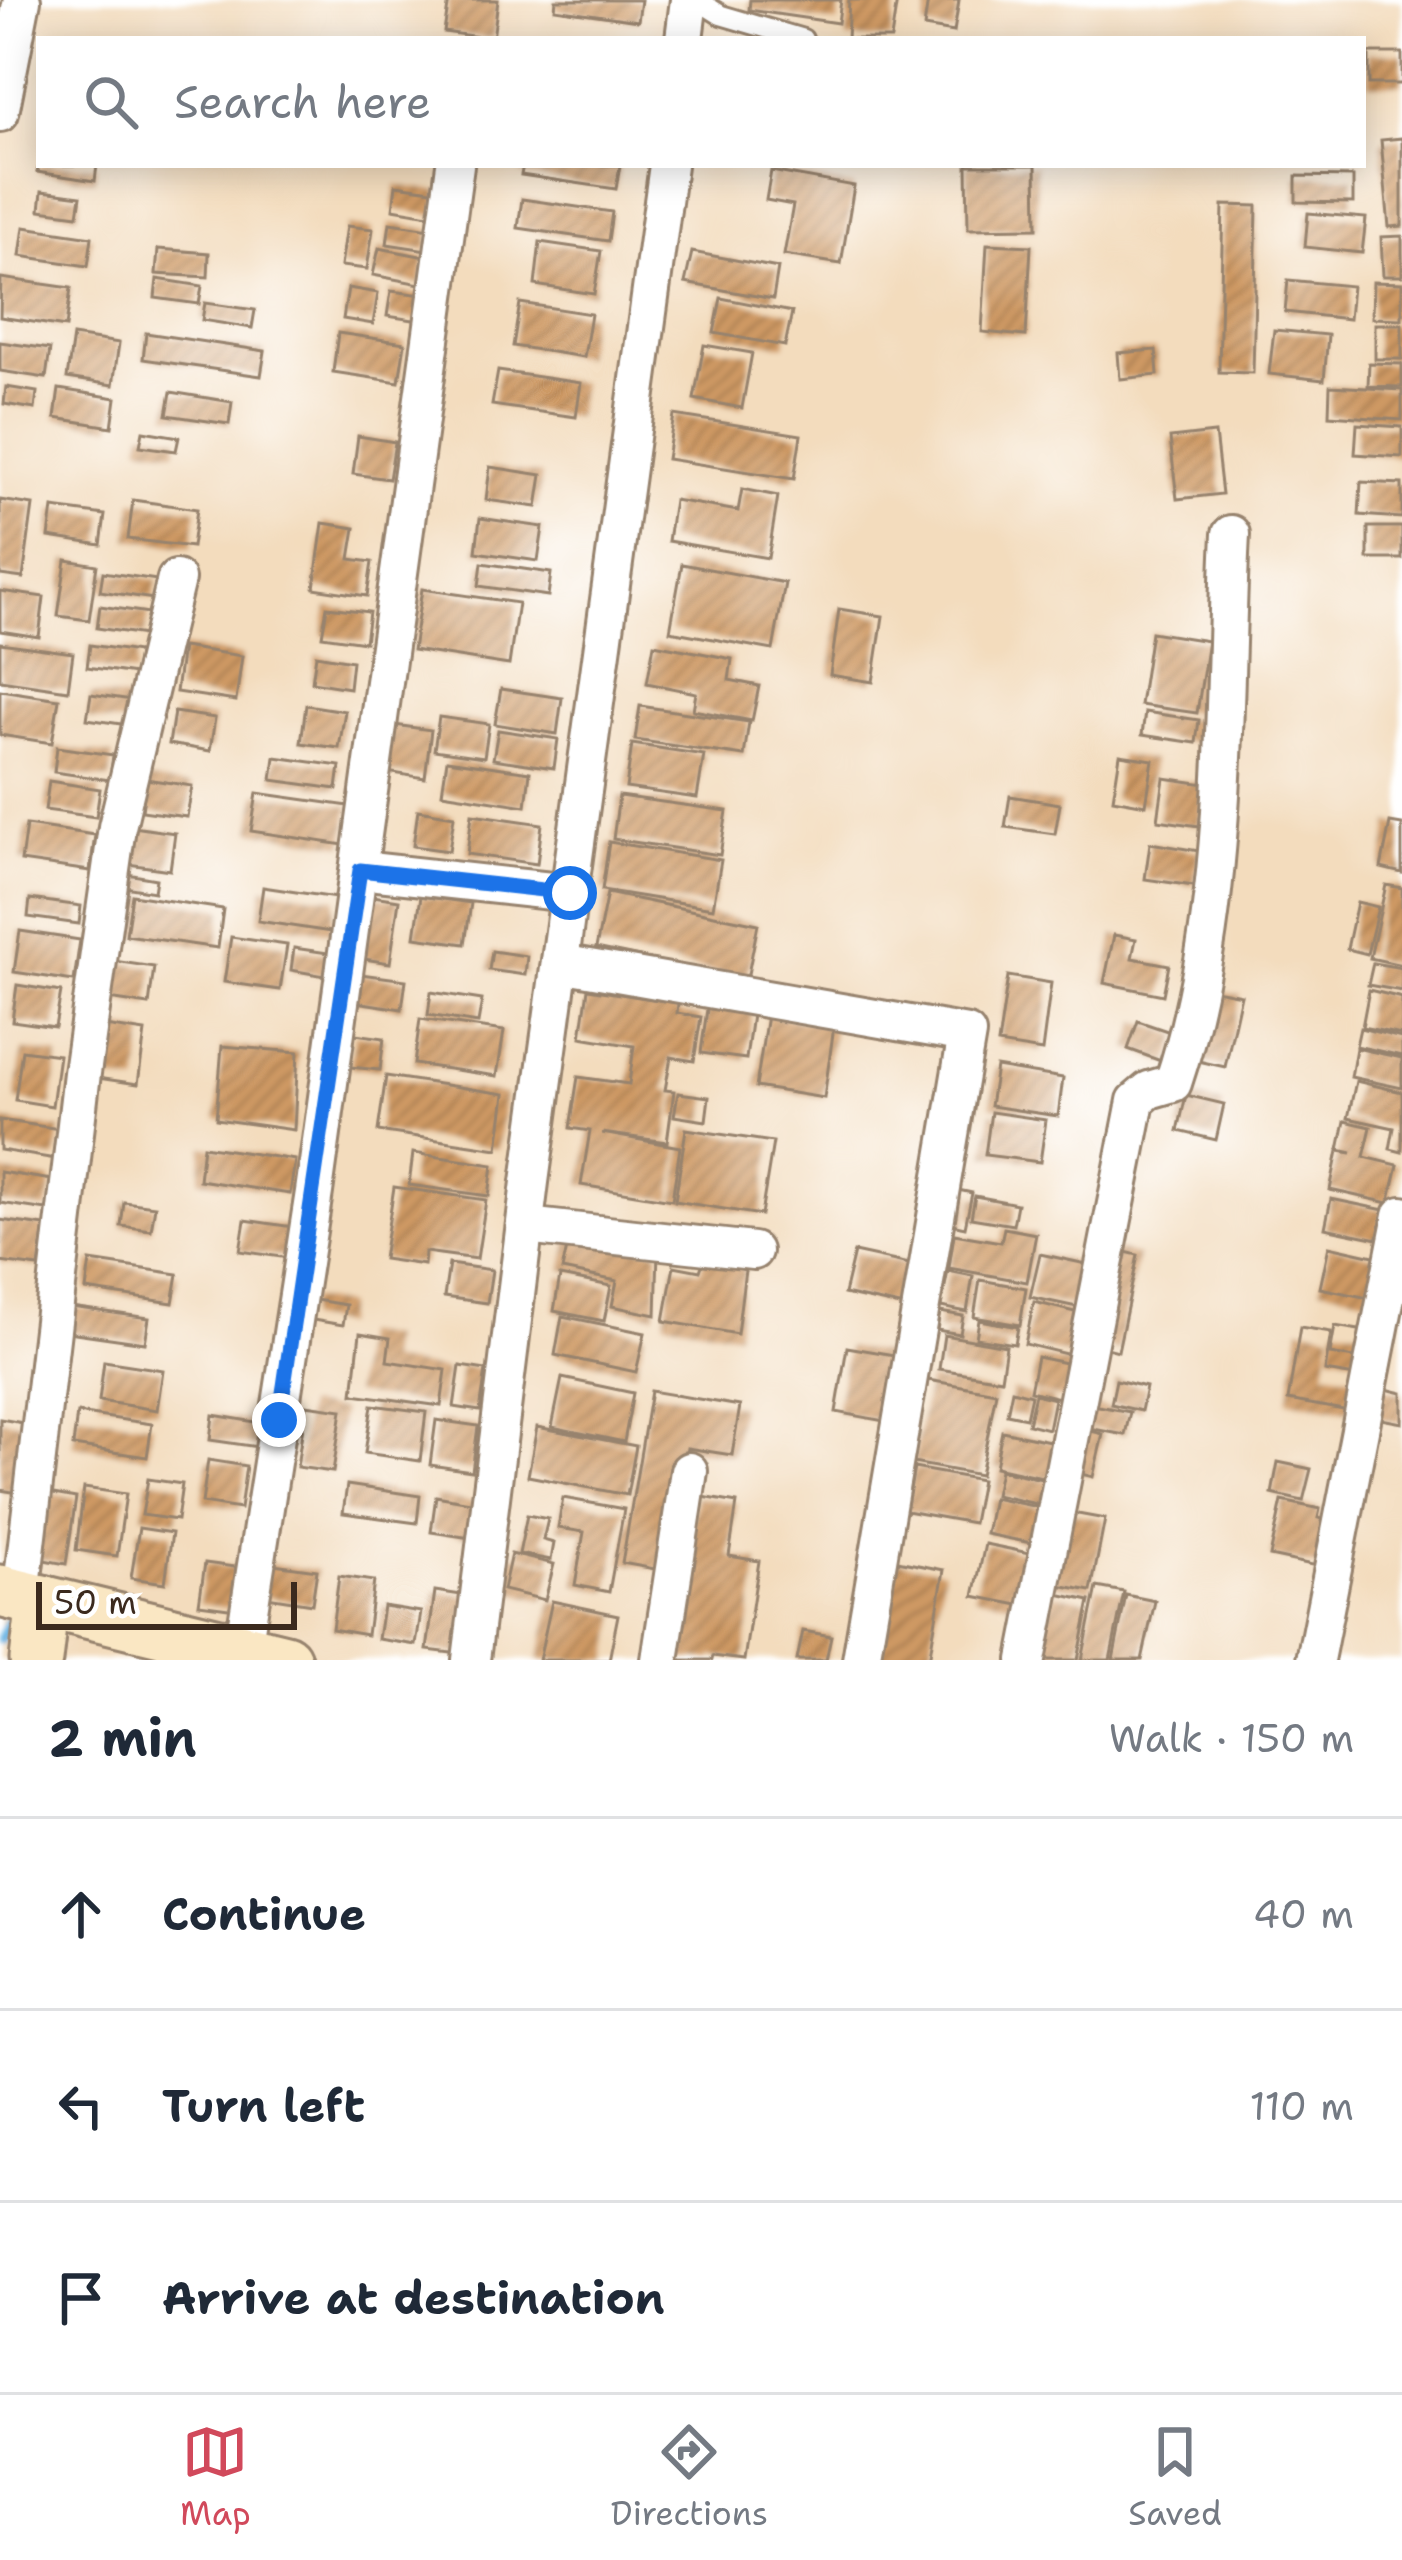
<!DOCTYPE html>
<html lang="en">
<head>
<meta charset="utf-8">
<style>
  body { margin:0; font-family:"Shantell Sans",sans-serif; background:#f6f6f7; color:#1f2937 }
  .scale { position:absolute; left:36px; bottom:30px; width:261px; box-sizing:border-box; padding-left:12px; border:6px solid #3b2a1e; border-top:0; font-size:33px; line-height:42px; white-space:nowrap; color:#3b2a1e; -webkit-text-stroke:9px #fff; paint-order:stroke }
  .stop { position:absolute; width:36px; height:36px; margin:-27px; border:9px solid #1a73e8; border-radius:50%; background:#fff }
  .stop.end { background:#1a73e8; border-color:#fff; box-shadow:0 3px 12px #0008 }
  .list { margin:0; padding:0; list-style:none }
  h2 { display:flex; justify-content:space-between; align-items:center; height:156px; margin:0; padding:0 48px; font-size:51px }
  h2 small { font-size:39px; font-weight:400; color:#747a83 }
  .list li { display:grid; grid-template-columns:78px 1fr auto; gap:36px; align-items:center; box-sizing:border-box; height:192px; padding:0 48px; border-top:3px solid #e0e1e3 }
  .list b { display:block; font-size:45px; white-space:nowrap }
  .list em { font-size:39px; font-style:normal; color:#747a83 }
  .icon { flex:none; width:66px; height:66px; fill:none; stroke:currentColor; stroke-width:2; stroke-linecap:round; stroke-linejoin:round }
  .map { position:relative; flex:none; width:1402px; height:1660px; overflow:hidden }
  .search { position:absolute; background:#fff; box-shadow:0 6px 30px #0003; left:36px; right:36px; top:36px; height:132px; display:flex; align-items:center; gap:30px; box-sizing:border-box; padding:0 42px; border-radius:0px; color:#747a83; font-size:45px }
  .sheet { height:732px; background:#fff }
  nav { display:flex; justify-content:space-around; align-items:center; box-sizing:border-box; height:168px; border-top:3px solid #e0e1e3; background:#fff; font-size:33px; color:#747a83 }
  nav a { display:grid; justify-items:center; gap:6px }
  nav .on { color:#d1495b }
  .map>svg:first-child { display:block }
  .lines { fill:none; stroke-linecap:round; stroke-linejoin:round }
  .stream { stroke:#6db5e4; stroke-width:10 }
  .building { fill:url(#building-hatch) }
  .lane-casing { stroke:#97836e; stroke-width:24 }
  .street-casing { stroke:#97836e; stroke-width:42 }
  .secondary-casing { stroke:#97836e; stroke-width:57 }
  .lane { stroke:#fff; stroke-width:18 }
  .street { stroke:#fff; stroke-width:36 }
  .secondary { stroke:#fae7c3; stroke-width:51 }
  .route { stroke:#1a73e8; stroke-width:15 }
</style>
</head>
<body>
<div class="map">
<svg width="1402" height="1660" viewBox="0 0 1402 1660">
  <defs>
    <pattern id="building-hatch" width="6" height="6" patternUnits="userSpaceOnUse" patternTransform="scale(3)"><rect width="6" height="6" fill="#ce9963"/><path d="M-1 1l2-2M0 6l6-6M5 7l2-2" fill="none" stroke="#a87d51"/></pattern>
  </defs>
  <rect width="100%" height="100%" fill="#fff"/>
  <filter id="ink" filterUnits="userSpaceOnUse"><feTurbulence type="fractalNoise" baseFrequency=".00833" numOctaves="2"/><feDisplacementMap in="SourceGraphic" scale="24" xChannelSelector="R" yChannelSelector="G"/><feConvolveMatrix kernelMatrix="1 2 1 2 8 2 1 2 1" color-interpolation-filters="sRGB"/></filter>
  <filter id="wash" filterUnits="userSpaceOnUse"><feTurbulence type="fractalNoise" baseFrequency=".004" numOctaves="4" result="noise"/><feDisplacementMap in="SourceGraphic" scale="48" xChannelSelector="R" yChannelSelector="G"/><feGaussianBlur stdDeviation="2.7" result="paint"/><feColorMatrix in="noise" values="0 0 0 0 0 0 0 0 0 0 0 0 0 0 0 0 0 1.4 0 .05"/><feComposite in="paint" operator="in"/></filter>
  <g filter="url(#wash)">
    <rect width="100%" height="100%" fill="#f3dcbd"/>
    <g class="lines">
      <path class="stream" d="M0,1639L15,1610"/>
    </g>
    <g id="blocks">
      <g class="building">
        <path d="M449,0H498L493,39L444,32Z"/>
        <path d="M556,0H641L638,21L555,9Z"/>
        <path d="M750,0H841L838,23L749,10Z"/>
        <path d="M849,0H897L891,39H847Z"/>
        <path d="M928,0H959L954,32L924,27Z"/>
        <rect x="1369" y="53" width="33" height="31"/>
        <path d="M1402,138V226L1389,227L1381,140Z"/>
        <path d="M39,165H97L95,181L37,172Z"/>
        <path d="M523,165H620L616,189L521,175Z"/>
        <path d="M967,165H1036L1037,228L968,229Z"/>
        <path d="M771,171L854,186L841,264L784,255L793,205L766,200Z"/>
        <path d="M1296,176L1353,177V203L1296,202Z"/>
        <path d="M396,185L439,191L435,216L393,209Z"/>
        <path d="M42,191L81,196L78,215L40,210Z"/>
        <path d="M522,199L612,212L608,241L518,228Z"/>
        <path d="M1223,205L1257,206L1253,373L1219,372Z"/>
        <path d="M1308,213L1366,218L1362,253L1305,247Z"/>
        <path d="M390,223L430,229L427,250L387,244Z"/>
        <path d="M347,226L373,229L367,269L341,266Z"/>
        <path d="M24,227L92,237L88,266L20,256Z"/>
        <path d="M1402,236V276H1383L1381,237Z"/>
        <path d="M540,242L601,251L594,294L535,285Z"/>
        <path d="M987,244L1031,246L1026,336L982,332Z"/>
        <path d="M379,248L425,257L420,284L373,275Z"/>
        <path d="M158,249L209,253L208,277L156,274Z"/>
        <path d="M692,252L778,268L773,299L685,283Z"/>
        <path d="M1,278L71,288L66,327L0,317Z"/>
        <path d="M157,279L202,286L199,304L155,298Z"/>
        <path d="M1288,280L1352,286L1349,319L1285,312Z"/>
        <path d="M1373,282L1402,283V319L1372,318Z"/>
        <path d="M348,288L378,293L373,324L343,319Z"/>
        <path d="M391,291L431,296L427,322L387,316Z"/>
        <path d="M721,298L792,312L785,346L714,333Z"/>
        <path d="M205,303L255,310L252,328L202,320Z"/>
        <path d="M520,303L591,314L584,357L513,346Z"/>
        <rect x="1375" y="324" width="27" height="35"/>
        <path d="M1274,330L1328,335L1324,380L1269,374Z"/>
        <path d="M146,333L265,351L261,376L143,359Z"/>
        <path d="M338,333L405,343L399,382L333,372Z"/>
        <path d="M73,336L119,343L113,385L67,378Z"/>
        <path d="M0,342L50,349L46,378L0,371Z"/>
        <path d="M704,345L752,353L742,408L694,399Z"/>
        <path d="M1156,350L1158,375L1120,379L1118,353Z"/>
        <path d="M1369,363L1402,364V387L1368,386Z"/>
        <path d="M498,371L581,383L576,417L492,405Z"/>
        <path d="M1330,386L1402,390V420L1329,415Z"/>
        <path d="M6,387L37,392L35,409L4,404Z"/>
        <path d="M59,389L116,398L112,427L55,418Z"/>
        <path d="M171,392L232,402L229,424L167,415Z"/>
        <path d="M674,415L801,435L794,479L667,459Z"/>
        <path d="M1357,424L1402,427V457L1355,454Z"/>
        <path d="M143,431L179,437L176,451L140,446Z"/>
        <path d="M1215,433L1222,494L1177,499L1170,438Z"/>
        <path d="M358,436L395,442L389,479L353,474Z"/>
        <path d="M490,467L542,475L537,507L486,500Z"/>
        <path d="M1361,482L1402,484V518L1359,515Z"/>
        <path d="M742,489L778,496L768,558L668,541L674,500L738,511Z"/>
        <path d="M0,500L33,505L23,578L0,575Z"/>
        <path d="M133,500L197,509L192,547L128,539Z"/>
        <path d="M53,508L105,515L101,545L49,537Z"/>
        <path d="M480,518L543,527L538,561L476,552Z"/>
        <path d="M323,523L355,528L350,559L372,562L367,596L314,588Z"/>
        <rect x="1368" y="527" width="34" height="32"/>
        <path d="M66,560L97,565L89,620L58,616Z"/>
        <path d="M482,563L551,573L548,596L479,586Z"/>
        <path d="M682,564L785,583L773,650L670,631Z"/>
        <path d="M103,572L157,580L154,599L100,591Z"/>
        <path d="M422,589L518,603L509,665L413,650Z"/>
        <path d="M0,591L44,597L39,637L0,631Z"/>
        <path d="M100,606L149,613L145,635L97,628Z"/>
        <path d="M327,607L369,612L365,642L322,636Z"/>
        <path d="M839,609L883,616L873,682L830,675Z"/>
        <path d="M1151,632L1208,641L1197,713L1140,705Z"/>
        <path d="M0,643L73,653L68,690L0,680Z"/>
        <path d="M654,644L732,659L729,680L759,686L752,721L693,710L696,693L647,683Z"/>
        <path d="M90,645L138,652L135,674L87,667Z"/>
        <path d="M182,647L242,656L236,701L176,692Z"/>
        <path d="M316,655L352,661L349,688L312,682Z"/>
        <path d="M501,689L562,698L557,734L495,724Z"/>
        <path d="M0,690L59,699L52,743L0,735Z"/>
        <path d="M91,694L132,700L128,725L87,719Z"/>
        <path d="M306,705L345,711L339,748L301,743Z"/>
        <path d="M640,706L749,722L744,756L635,740Z"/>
        <path d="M174,712L215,718L210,751L169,744Z"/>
        <path d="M1145,712L1199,720L1196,743L1142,735Z"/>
        <path d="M439,717L489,724L484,757L434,750Z"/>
        <path d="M387,724L431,730L425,778L380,771Z"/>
        <path d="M498,730L558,739L554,768L493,759Z"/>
        <path d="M632,744L704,755L697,798L626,788Z"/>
        <path d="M57,747L113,755L110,780L54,772Z"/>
        <path d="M1120,755L1153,760L1146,805L1113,799Z"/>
        <path d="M275,757L340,766L337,789L272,780Z"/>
        <path d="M447,760L530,772L526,806L442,793Z"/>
        <path d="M1164,778L1205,784L1199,826L1158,820Z"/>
        <path d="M146,779L192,786L187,817L142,811Z"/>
        <path d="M49,781L100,789L96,817L45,810Z"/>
        <path d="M257,793L349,806L344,845L251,831Z"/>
        <path d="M619,796L727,811L720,855L613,839Z"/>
        <path d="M1010,796L1060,804L1055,834L1005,827Z"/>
        <path d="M418,810L454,816L449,851L413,846Z"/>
        <path d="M472,814L542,824L537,864L467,854Z"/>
        <path d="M1390,823L1402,825V873L1381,868Z"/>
        <path d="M26,825L95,835L90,871L21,861Z"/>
        <path d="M133,827L175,833L170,870L128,864Z"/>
        <path d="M609,842L721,860L713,908L602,890Z"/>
        <path d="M1150,843L1199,851L1194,886L1145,879Z"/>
        <path d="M127,874L156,879L154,892L125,887Z"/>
        <path d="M1386,885L1402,888V965L1370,958Z"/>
        <path d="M263,887L336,898L331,932L258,921Z"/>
        <path d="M607,893L758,924L747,979L596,948Z"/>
        <path d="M360,894L399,900L390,963L351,957Z"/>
        <path d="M132,895L223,909L218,948L126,935Z"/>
        <path d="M421,896L471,903L465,944L415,937Z"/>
        <path d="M30,899L81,906L79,924L28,917Z"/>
        <path d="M1357,902L1378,907L1367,954L1347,949Z"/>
        <path d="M20,931L80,940L74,981L14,972Z"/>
        <path d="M1114,935L1136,939L1132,958L1169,965L1163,995L1104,983Z"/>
        <path d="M231,937L287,945L280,990L224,982Z"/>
        <path d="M294,948L328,953L325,976L291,970Z"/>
        <path d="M492,951L527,956L525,975L489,970Z"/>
        <path d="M107,960L154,967L149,1005L102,998Z"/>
        <path d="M1373,963L1402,968V991L1368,985Z"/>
        <path d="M353,973L406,980L402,1009L349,1001Z"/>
        <path d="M1008,976L1051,983L1042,1051L998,1044Z"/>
        <path d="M17,985L61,992L55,1027L12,1021Z"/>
        <path d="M588,989L678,1003L677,1013L701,1017L694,1061L671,1057L665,1090L674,1091L667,1142L602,1133L680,1147L672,1200L581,1185L590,1131L570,1128L578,1077L629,1084L634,1046L581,1037Z"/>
        <path d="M1210,989L1241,995L1225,1067L1194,1060Z"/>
        <path d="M1369,990L1402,998V1035L1362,1027Z"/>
        <path d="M431,992L482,1000L478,1023L428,1015Z"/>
        <path d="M708,1002L753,1007L746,1059L701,1053Z"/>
        <path d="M767,1015L834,1026L824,1098L756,1087Z"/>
        <path d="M420,1019L504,1031L497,1076L414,1064Z"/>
        <path d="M1138,1021L1179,1035L1169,1064L1128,1049Z"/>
        <path d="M98,1025L145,1032L138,1084L91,1077Z"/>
        <path d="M1360,1028L1402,1038V1056L1356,1046Z"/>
        <path d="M355,1034L384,1038L380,1070L350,1067Z"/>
        <path d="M222,1046L298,1052L294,1130L216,1119Z"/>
        <path d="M1356,1048L1402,1058V1088L1351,1077Z"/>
        <path d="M22,1050L59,1055L52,1106L15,1100Z"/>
        <path d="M996,1067L1063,1078L1058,1116L990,1106Z"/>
        <path d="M386,1076L505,1094L498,1149L378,1131Z"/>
        <path d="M1356,1081L1402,1092V1152L1390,1149L1394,1128L1348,1118Z"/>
        <path d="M678,1093L709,1097L706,1121L674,1116Z"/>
        <path d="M1186,1095L1224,1104L1216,1140L1178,1131Z"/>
        <path d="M991,1112L1046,1120L1040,1162L985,1155Z"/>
        <path d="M0,1120L60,1129L56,1159L0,1150Z"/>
        <path d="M1345,1121L1371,1127L1364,1157L1398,1165L1389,1203L1330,1190L1338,1151L1352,1153L1339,1150Z"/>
        <path d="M686,1129L773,1142L761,1215L675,1201Z"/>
        <path d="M203,1146L295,1160L290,1194L199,1180Z"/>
        <path d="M413,1153L493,1165L489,1196L409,1185Z"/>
        <path d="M0,1172L52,1180L47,1210L0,1203Z"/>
        <path d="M394,1187L486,1200L477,1259L425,1252L424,1265L383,1259Z"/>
        <path d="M949,1188L972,1193L965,1227L942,1222Z"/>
        <path d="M975,1196L1017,1204L1013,1225L971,1218Z"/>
        <path d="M1331,1199L1384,1210L1378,1239L1325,1228Z"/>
        <path d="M124,1202L155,1206L151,1230L121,1226Z"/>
        <path d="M0,1220L45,1226L39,1267L0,1262Z"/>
        <path d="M245,1220L293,1227L289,1258L240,1251Z"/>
        <path d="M1004,1228L1036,1234L1027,1282L949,1268L954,1234L1001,1242Z"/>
        <path d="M570,1235L658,1251L656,1315L612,1306L617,1281L562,1270Z"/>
        <path d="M1329,1246L1387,1259L1378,1300L1320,1288Z"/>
        <path d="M1113,1249L1138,1255L1118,1351L1099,1346Z"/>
        <path d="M854,1252L923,1267L914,1309L844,1294Z"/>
        <path d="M706,1254L745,1270L737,1334L664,1321L674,1266L700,1271Z"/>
        <path d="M1040,1254L1100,1267L1091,1310L1030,1297Z"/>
        <path d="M90,1261L178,1274L173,1303L86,1290Z"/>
        <path d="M449,1264L492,1270L487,1303L444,1297Z"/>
        <path d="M948,1271L973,1276L967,1312L941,1307Z"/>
        <path d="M560,1276L611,1286L604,1321L554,1311Z"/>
        <path d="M980,1280L1026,1288L1020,1325L974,1317Z"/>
        <path d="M310,1299L346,1305L343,1325L307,1319Z"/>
        <path d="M1034,1302L1087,1315L1078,1357L1025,1344Z"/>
        <path d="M64,1306L149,1318L145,1343L61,1331Z"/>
        <path d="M940,1312L963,1316L960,1334L937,1330Z"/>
        <path d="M562,1316L645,1333L636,1372L555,1355Z"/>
        <path d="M979,1320L1018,1327L1015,1344L976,1338Z"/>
        <path d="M1335,1326L1371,1332L1366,1360L1330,1354Z"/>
        <path d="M1300,1327L1331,1332L1325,1371L1355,1376L1349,1411L1288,1400Z"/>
        <path d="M360,1333L390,1338L387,1361L446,1370L441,1406L353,1394Z"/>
        <path d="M944,1335L1006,1346L1001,1379L939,1369Z"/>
        <path d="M847,1347L906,1357L895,1423L836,1412Z"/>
        <path d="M1037,1357L1075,1365L1068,1400L1030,1391Z"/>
        <path d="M104,1361L163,1370L157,1410L99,1401Z"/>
        <path d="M460,1366L486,1370L480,1411L454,1407Z"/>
        <path d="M562,1378L633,1393L624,1442L552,1427Z"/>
        <path d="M928,1380L996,1392L980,1475L913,1463Z"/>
        <path d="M1116,1380L1146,1387L1141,1411L1111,1404Z"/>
        <path d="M1382,1388L1402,1393V1423L1376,1418Z"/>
        <path d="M1012,1390L1031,1395L1026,1418L1007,1414Z"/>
        <path d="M651,1391L740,1406L732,1455L687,1448L666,1571L622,1563Z"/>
        <path d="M1035,1394L1054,1399L1048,1429L1028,1424Z"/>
        <path d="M1088,1404L1130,1412L1125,1435L1083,1427Z"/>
        <path d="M306,1405L342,1410L333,1472L297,1467Z"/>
        <path d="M372,1405L426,1412L420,1461L365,1453Z"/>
        <path d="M77,1413L152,1424L147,1457L73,1446Z"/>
        <path d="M213,1415L261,1423L258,1447L210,1440Z"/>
        <path d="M0,1419L29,1424L19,1493L0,1490Z"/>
        <path d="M436,1420L478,1426L472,1471L430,1465Z"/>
        <path d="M537,1427L636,1446L627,1495L528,1476Z"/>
        <path d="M1083,1429L1103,1434L1093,1477L1073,1472Z"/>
        <path d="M1002,1431L1059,1443L1052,1479L995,1467Z"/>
        <path d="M208,1460L246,1466L240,1509L202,1503Z"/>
        <path d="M1278,1462L1311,1469L1303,1501L1272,1494Z"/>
        <path d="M914,1468L981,1480L973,1523L906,1511Z"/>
        <path d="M1000,1470L1056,1482L1051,1507L995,1495Z"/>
        <path d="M148,1479L182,1484L177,1520L142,1515Z"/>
        <path d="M347,1485L420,1496L417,1523L343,1513Z"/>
        <path d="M84,1488L126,1494L117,1556L76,1550Z"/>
        <path d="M42,1492L76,1498L66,1564L33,1558Z"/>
        <path d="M436,1496L476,1503L471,1538L431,1532Z"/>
        <path d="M697,1496L737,1503L729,1556L759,1561L744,1660L713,1656L712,1660H672Z"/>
        <path d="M563,1498L624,1509L609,1592L575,1585L584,1532L558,1528Z"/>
        <path d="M993,1498L1053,1510L1046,1546L986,1534Z"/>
        <path d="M1282,1501L1320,1509L1318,1518L1335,1522L1317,1566L1270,1556Z"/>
        <path d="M1067,1512L1105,1519L1091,1591L1053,1584Z"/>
        <path d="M527,1515L548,1519L543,1540L554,1543L551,1560L519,1554Z"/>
        <path d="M139,1528L172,1533L165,1583L131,1578Z"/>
        <path d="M985,1544L1039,1555L1029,1607L974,1596Z"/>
        <path d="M511,1554L554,1564L545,1600L503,1590Z"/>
        <path d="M887,1559L944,1570L929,1660H870Z"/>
        <path d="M259,1562L317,1570L312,1604L254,1595Z"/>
        <path d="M205,1563L242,1568L236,1609L199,1604Z"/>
        <path d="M339,1576L374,1581L367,1635L332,1629Z"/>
        <path d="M1097,1587L1124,1592L1110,1660H1082Z"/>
        <path d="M435,1591L468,1596L460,1654L427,1650Z"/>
        <path d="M1053,1593L1090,1601L1078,1660H1039Z"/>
        <path d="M1126,1595L1155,1601L1142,1660H1113Z"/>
        <path d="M552,1601L618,1615L609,1660H539Z"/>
        <path d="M383,1606L421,1612L416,1645L378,1639Z"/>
        <path d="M803,1631L831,1636L826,1660H797Z"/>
      </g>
    </g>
  </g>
  <g filter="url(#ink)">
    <use href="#blocks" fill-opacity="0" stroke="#97836e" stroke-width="3"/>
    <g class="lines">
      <defs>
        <path id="lane" d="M697,0L721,15L803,39"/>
        <g id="street">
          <path d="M684,39L689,0"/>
          <path d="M0,113L22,0"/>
          <path d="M360,870L570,893"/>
          <path d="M560,963L967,1034L861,1660"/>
          <path d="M526,1226L753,1251"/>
          <path d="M21,1595L82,1073L117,827L176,579"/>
          <path d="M243,1649L314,1192L455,165"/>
          <path d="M471,1660L530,1182L668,165"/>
          <path d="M660,1660L689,1471"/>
          <path d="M1027,1660L1136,1101L1149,1090L1173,1083C1230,913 1222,712 1231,534"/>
          <path d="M1315,1660L1402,1215"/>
        </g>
        <g id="secondary">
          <path d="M0,1591L285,1660"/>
          <path d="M36,1660L43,1601"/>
        </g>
      </defs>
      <use href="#lane" class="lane-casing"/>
      <use href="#street" class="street-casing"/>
      <use href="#secondary" class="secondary-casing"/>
      <use href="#lane" class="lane"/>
      <use href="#street" class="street"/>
      <use href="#secondary" class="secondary"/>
    </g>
  </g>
  <g class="lines" filter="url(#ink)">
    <path class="route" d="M279,1420L360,870L570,893"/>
  </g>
</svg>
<div class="scale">50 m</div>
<div class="stop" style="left:570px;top:893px"></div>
<div class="stop end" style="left:279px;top:1420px"></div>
<div class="search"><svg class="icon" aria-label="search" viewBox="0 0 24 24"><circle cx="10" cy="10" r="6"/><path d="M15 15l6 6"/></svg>Search here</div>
</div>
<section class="sheet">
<h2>2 min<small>Walk · 150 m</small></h2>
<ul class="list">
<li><svg class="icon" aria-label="ahead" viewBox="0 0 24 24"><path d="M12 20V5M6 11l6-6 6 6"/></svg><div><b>Continue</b></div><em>40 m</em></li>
<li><svg class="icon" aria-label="left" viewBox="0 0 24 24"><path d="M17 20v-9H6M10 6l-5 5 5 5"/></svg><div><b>Turn left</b></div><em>110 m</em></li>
<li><svg class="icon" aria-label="arrive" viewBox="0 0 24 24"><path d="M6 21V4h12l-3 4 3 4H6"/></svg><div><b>Arrive at destination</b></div></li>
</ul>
</section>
<nav>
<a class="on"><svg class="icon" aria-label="map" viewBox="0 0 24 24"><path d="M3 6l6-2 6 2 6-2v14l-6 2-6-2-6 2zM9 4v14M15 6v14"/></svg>Map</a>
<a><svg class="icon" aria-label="directions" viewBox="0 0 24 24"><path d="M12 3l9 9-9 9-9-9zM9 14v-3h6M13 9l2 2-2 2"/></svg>Directions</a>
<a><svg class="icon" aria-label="saved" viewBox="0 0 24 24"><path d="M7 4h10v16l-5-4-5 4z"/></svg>Saved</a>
</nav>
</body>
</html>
